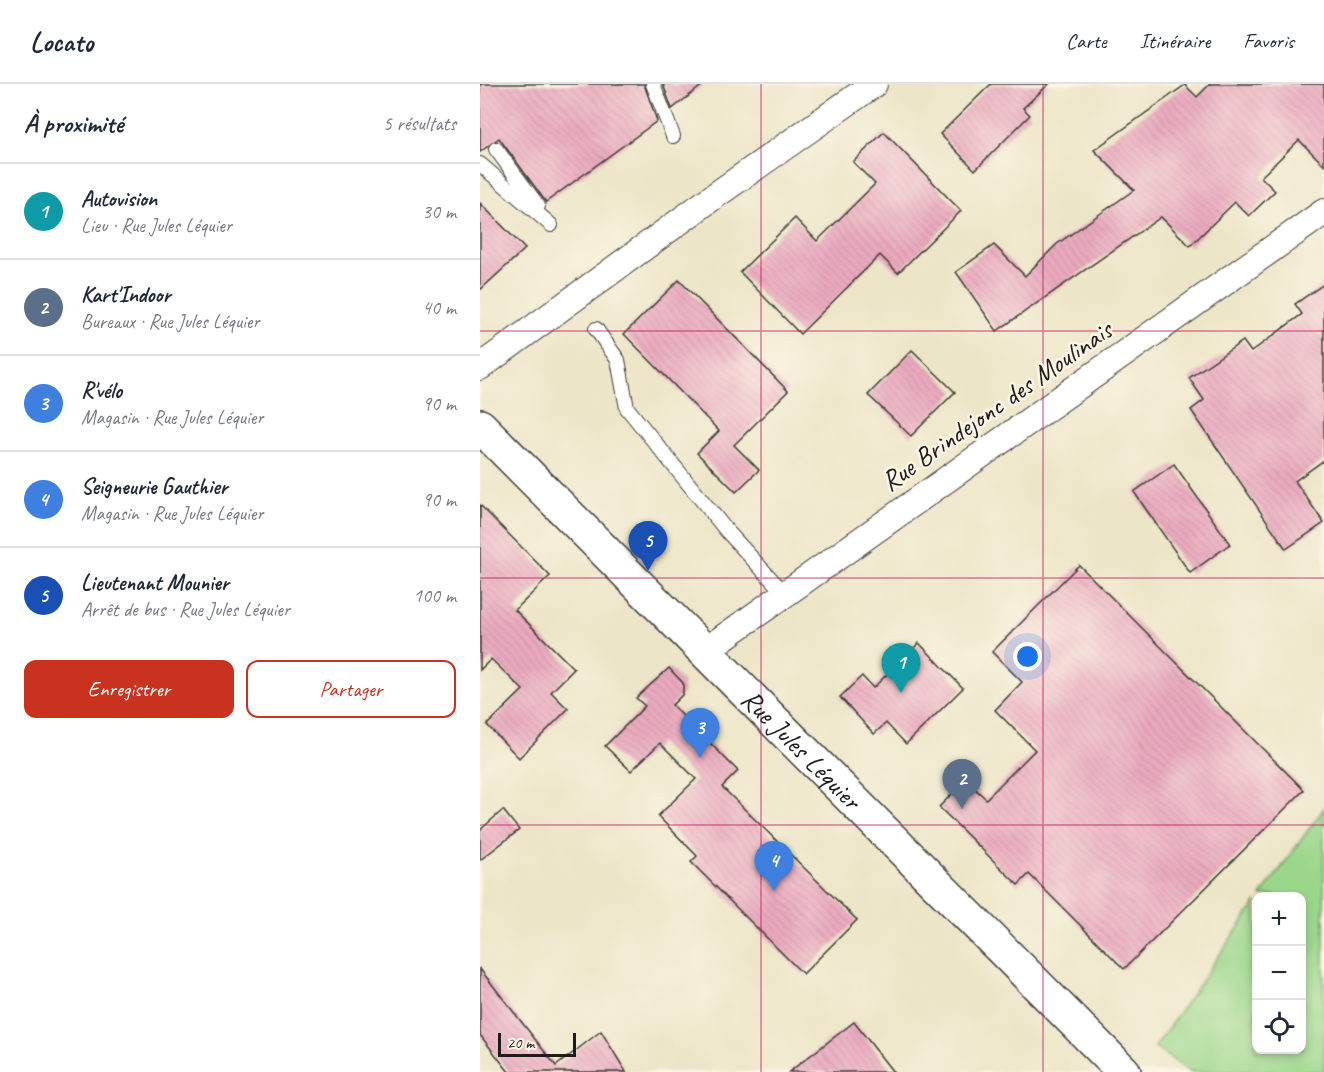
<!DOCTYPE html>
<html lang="fr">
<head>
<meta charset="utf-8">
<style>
  body { margin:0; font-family:Caveat,sans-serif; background:#f6f6f7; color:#1f2937 }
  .controls { position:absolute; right:18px; bottom:18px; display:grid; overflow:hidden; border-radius:12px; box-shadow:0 3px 9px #0003 }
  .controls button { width:54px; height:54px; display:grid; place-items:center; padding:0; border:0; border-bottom:2px solid #e0e1e3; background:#fff; color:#1f2937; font:30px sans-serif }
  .scale { position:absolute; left:18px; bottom:15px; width:78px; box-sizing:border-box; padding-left:6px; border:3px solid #1c1c1c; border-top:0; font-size:16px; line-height:21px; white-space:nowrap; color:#1c1c1c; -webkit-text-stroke:4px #fcf5e5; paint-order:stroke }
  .you { position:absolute; left:548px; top:573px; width:21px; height:21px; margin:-15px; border:4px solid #fff; border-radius:50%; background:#1a73e8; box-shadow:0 0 0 9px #1a73e833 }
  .badge { display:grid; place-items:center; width:39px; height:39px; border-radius:50%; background:#c8321e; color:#fff; font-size:20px; font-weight:700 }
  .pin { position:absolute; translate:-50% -50px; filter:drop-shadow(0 2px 3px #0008) }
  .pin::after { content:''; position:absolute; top:32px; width:21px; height:18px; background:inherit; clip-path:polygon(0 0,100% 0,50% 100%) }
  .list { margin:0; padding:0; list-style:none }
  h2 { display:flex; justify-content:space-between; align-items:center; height:78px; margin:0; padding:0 24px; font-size:26px }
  h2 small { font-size:20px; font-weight:400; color:#747a83 }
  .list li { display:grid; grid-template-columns:39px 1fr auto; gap:18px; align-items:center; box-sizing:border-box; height:96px; padding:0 24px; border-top:2px solid #e0e1e3 }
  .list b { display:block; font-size:22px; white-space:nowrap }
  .list p { margin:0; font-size:20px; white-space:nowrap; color:#747a83 }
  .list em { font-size:20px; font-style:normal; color:#747a83 }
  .actions { display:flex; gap:12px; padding:18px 24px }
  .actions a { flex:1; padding:14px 0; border:2px solid #c8321e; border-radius:12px; text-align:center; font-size:21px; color:#c8321e }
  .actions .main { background:#c8321e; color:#fff }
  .icon { flex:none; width:33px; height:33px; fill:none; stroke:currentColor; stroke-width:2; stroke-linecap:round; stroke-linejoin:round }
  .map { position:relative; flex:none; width:844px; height:988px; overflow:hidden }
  header { display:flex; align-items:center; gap:36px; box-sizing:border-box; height:84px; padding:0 30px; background:#fff; border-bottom:2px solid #e0e1e3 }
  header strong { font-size:28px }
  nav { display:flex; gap:33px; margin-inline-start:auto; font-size:21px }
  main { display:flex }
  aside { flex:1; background:#fff }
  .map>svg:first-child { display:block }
  .pitch { fill:#9bd78b; stroke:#5c7a54; stroke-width:1.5 }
  .building { fill:url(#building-back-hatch) }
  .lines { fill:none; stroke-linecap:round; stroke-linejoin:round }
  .service-casing { stroke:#3b3a36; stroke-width:16 }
  .minor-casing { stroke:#3b3a36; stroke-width:28 }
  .tertiary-casing { stroke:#3b3a36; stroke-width:36 }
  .service { stroke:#fff; stroke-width:14 }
  .minor { stroke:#fff; stroke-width:26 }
  .tertiary { stroke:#fff; stroke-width:33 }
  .grid { fill:none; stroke:#c2185b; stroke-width:1.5; stroke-opacity:0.55 }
  .labels { text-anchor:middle; stroke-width:5; stroke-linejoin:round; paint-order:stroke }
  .street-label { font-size:28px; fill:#1c1c1c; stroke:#fcf5e5 }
</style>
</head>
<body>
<header>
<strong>Locato</strong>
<nav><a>Carte</a><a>Itinéraire</a><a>Favoris</a></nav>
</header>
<main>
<aside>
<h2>À proximité<small>5 résultats</small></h2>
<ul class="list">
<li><span class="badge" style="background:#0f9aa8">1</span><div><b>Autovision</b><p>Lieu · Rue Jules Léquier</p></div><em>30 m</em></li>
<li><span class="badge" style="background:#5c6f8a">2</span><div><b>Kart'Indoor</b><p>Bureaux · Rue Jules Léquier</p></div><em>40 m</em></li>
<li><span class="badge" style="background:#3f7fe0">3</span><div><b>R'vélo</b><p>Magasin · Rue Jules Léquier</p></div><em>90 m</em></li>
<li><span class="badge" style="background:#3f7fe0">4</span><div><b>Seigneurie Gauthier</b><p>Magasin · Rue Jules Léquier</p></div><em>90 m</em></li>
<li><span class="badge" style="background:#1a4fb4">5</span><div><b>Lieutenant Mounier</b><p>Arrêt de bus · Rue Jules Léquier</p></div><em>100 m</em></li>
</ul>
<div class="actions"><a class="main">Enregistrer</a><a>Partager</a></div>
</aside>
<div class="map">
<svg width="844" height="988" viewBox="0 0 844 988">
  <defs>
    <pattern id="building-back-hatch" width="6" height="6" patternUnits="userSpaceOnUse" patternTransform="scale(1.5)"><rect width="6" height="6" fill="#ebaabf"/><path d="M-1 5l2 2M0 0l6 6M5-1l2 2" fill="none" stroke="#c992a4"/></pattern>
  </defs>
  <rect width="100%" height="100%" fill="#fcf5e5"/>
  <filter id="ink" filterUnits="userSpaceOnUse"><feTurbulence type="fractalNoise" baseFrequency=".0167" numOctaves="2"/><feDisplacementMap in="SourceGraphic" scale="12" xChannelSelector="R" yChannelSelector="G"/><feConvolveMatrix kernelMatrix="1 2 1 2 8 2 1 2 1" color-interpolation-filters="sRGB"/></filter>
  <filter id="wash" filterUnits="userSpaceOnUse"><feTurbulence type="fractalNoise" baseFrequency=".008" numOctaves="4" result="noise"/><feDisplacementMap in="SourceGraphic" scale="24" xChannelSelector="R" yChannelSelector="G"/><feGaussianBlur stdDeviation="1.35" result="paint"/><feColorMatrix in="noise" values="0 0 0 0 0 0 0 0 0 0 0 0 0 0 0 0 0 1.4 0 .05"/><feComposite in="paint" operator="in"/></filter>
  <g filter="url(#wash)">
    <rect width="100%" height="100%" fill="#ece5c7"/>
    <path class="pitch" d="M844,724V988H710L675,963L776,819V966H822V812H781Z"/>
    <g id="blocks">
      <g class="building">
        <path d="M0,0H164L177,37L66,118L19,54L0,68Z"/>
        <path d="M183,0H224L192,25Z"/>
        <path d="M511,0H569L543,24L550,31L495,86L460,50Z"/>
        <path d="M730,0H844V81L819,56L781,93L795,107L769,132L755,118L710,162L681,133L517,247L476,188L514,161L545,192L577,160L654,106L614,66L705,1L717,13Z"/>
        <path d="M404,48L481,127L418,189L400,171L320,250L260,188L315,134L337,157L395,100L373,78Z"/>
        <path d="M0,119L45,165L0,206Z"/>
        <path d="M199,196L308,307L254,361L279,386L256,408L217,369L239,347L144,250Z"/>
        <path d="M844,200V376L815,397L844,439L806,465L711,326L724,316L709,294L763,257L771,268L822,230L815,220Z"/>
        <path d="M432,266L475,308L431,352L388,311Z"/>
        <path d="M694,380L750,460L710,489L654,408Z"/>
        <path d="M0,421L70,492L35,526L94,585L71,608L88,625L39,674L7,641L43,606L11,575L0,586Z"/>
        <path d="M599,481L824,706L644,885L549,790L538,801L459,723L486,696L506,715L555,666L515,626L542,598L512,568Z"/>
        <path d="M439,559L483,604L426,660L406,639L394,650L360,613L382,592L393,604Z"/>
        <path d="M189,584L203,599V610L192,621L258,687L242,703L377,836L323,890L211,778L217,772L178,732L216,695L180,659L151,687L125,662L165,622L156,614Z"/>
        <path d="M23,726L39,746L0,776V746Z"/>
        <path d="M0,885L76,982L121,947L146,988H29L0,951Z"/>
        <path d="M374,938L413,988H309Z"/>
      </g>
    </g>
  </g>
  <g filter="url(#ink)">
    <use href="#blocks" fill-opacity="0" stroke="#3b3a36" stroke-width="1.5"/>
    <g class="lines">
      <defs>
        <g id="service">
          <path d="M173,0L193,52"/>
          <path d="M16,65L58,122"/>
          <path d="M0,80L71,141"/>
          <path d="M116,245L138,276L147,324L246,446L304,509"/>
        </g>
        <g id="minor">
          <path d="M0,283L233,113L394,0"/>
          <path d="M226,566L844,128"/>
        </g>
        <g id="tertiary">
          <path id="s1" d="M0,342L644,988"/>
        </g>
      </defs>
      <use href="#service" class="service-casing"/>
      <use href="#minor" class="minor-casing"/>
      <use href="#tertiary" class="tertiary-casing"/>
      <use href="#service" class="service"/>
      <use href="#minor" class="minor"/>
      <use href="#tertiary" class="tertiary"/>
    </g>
  </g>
  <path class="grid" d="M281,0V988M563,0V988M0,247H844M0,494H844M0,741H844"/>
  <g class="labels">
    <g class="street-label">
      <text transform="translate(516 321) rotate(-35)" y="10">Rue Brindejonc des Moulinais</text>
      <text dy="10" stroke="none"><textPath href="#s1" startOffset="456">Rue Jules Léquier</textPath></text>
    </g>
  </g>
</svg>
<div class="controls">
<button>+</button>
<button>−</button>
<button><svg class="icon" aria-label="locate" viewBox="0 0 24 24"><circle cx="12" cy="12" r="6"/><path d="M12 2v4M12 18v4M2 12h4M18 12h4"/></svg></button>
</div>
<div class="scale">20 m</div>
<div class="you"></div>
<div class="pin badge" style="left:421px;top:609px;background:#0f9aa8">1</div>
<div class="pin badge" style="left:482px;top:725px;background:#5c6f8a">2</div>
<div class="pin badge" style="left:220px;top:674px;background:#3f7fe0">3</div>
<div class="pin badge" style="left:294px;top:807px;background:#3f7fe0">4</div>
<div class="pin badge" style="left:168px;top:487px;background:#1a4fb4">5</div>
</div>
</main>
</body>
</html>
